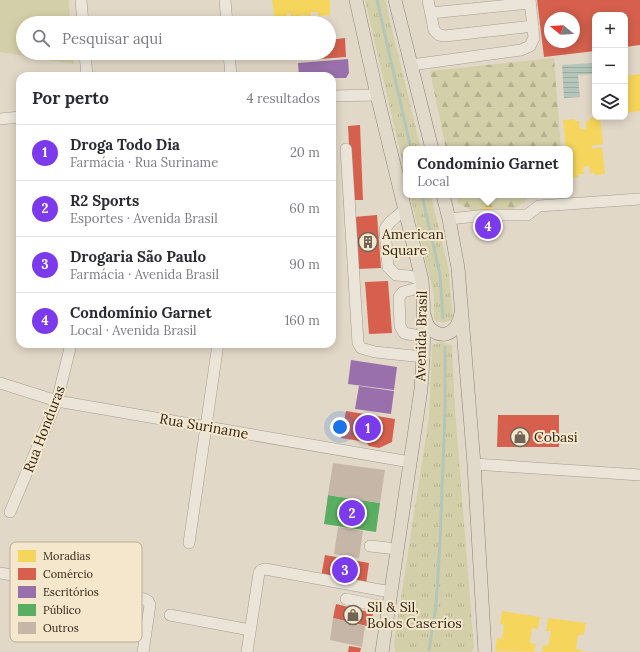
<!DOCTYPE html>
<html lang="pt">
<head>
<meta charset="utf-8">
<style>
  body { margin:0; font-family:Lora,serif; background:#f2f2f3; color:#2b2b33 }
  .controls { position:absolute; right:12px; top:12px; display:grid; overflow:hidden; border-radius:8px; box-shadow:0 2px 10px #0003 }
  .controls button { width:36px; height:36px; display:grid; place-items:center; padding:0; border:0; border-bottom:1px solid #e1e1e2; background:#fff; color:#2b2b33; font:20px sans-serif }
  .compass { position:absolute; left:544px; top:12px; width:36px; height:36px; border-radius:50%; background:#fff; box-shadow:0 2px 10px #0003; rotate:288deg }
  .you { position:absolute; left:340px; top:427px; width:14px; height:14px; margin:-10px; border:3px solid #fff; border-radius:50%; background:#1a73e8; box-shadow:0 0 0 6px #1a73e833 }
  .badge { display:grid; place-items:center; width:26px; height:26px; border-radius:50%; background:#7c3aed; color:#fff; font-size:13px; font-weight:700 }
  .pin { position:absolute; translate:-50% -50%; border:2px solid #fff; box-shadow:0 1px 4px #0006 }
  .popup { position:absolute; left:403px; top:146px; width:170px; height:52px; box-sizing:border-box; display:grid; place-content:center; border-radius:8px; background:#fff; filter:drop-shadow(0 1px 3px #0005); font-size:13px; white-space:nowrap; color:#7c7c81 }
  .popup b { font-size:15px; color:#2b2b33 }
  .popup::after { content:''; position:absolute; left:50%; top:100%; margin-left:-8px; border:8px solid transparent; border-top-color:#fff }
  .list { margin:0; padding:0; list-style:none }
  h2 { display:flex; justify-content:space-between; align-items:center; height:52px; margin:0; padding:0 16px; font-size:17px }
  h2 small { font-size:13px; font-weight:400; color:#7c7c81 }
  .list li { display:grid; grid-template-columns:26px 1fr auto; gap:12px; align-items:center; box-sizing:border-box; height:56px; padding:0 16px; border-top:1px solid #e1e1e2 }
  .list b { display:block; font-size:15px; white-space:nowrap }
  .list p { margin:0; font-size:13px; white-space:nowrap; color:#7c7c81 }
  .list em { font-size:13px; font-style:normal; color:#7c7c81 }
  .icon { flex:none; width:22px; height:22px; fill:none; stroke:currentColor; stroke-width:2; stroke-linecap:round; stroke-linejoin:round }
  .map { position:relative; flex:none; width:640px; height:652px; overflow:hidden }
  .search { position:absolute; background:#fff; box-shadow:0 2px 10px #0003; left:16px; top:16px; width:320px; height:44px; display:flex; align-items:center; gap:10px; box-sizing:border-box; padding:0 14px; border-radius:22px; color:#7c7c81; font-size:15px }
  .panel { position:absolute; background:#fff; box-shadow:0 2px 10px #0003; left:16px; top:72px; width:320px; height:276px; border-radius:12px }
  .map>svg:first-child { display:block }
  .grass { fill:url(#grass-tufts) }
  .forest { fill:url(#forest-firs) }
  .park { fill:#d3d0a9 }
  .water { fill:url(#water-rules) }
  .homes { fill:#f6d55c }
  .shops { fill:#d6604d; fill-rule:evenodd }
  .offices { fill:#9970ab }
  .public { fill:#5aae61 }
  .lines { fill:none; stroke-linecap:round; stroke-linejoin:round }
  .stream { stroke:#b4c6ba; stroke-width:3 }
  .building { fill:#c5b6a8 }
  .minor-casing { stroke:#a69d91; stroke-width:12 }
  .major-casing { stroke:#8c8378; stroke-width:14 }
  .minor { stroke:#eae4d9; stroke-width:11 }
  .major { stroke:#e1daca; stroke-width:13 }
  .labels { text-anchor:middle; stroke-width:4; stroke-linejoin:round; paint-order:stroke }
  .poi-label { font-size:14px; fill:#33261b; stroke:#f4e7cb; text-anchor:start }
  .street-label { font-size:14px; fill:#33261b; stroke:#f4e7cb }
  .key { fill:#f4e7cb; stroke:#baad96; stroke-width:1 }
  .key-label { font-size:11px; fill:#33261b }
</style>
</head>
<body>
<div class="map">
<svg width="640" height="652" viewBox="0 0 640 652">
  <defs>
    <pattern id="grass-tufts" width="24" height="20" patternUnits="userSpaceOnUse"><rect width="24" height="20" fill="#d3d0a9"/><path d="M3 7l-1-3M5 7V3M7 7l1-3M15 17l-1-3M17 17v-4M19 17l1-3" fill="none" stroke="#b6b291"/></pattern>
    <pattern id="forest-firs" width="22" height="20" patternUnits="userSpaceOnUse"><rect width="22" height="20" fill="#d3d0a9"/><path d="M5 1l3.5 6h-7zM16 11l3.5 6h-7z" fill="#b6b291"/></pattern>
    <pattern id="water-rules" width="6" height="5" patternUnits="userSpaceOnUse"><rect width="6" height="5" fill="#b4c6ba"/><path d="M0 2.5h6" fill="none" stroke="#9baa9f"/></pattern>
  </defs>
  <rect width="100%" height="100%" fill="#e2d8c7"/>
  <g class="grass">
    <path d="M365,0H385L421,149H406V177Z"/>
    <path d="M410,195H431L448,267L453,317L451,320L444,323L436,321L434,318V295Z"/>
    <path d="M442,342L452,345L455,409L474,648L472,652H395L394,643L429,417L432,345Z"/>
  </g>
  <g class="forest">
    <path d="M554,58L561,149H446L430,71Z"/>
    <path d="M456,195H531L523,203L509,211L470,210L458,203Z"/>
  </g>
  <path class="park" d="M0,0H69L70,23H23V53H73L74,64L0,52Z"/>
  <path class="water" d="M592,63L593,74L578,75L580,97L564,98L562,65Z"/>
  <g class="homes">
    <path d="M272,0H330V15L318,16V12H311V16L301,15V17H297L296,16H291V13L287,14V18L275,19Z"/>
    <path d="M640,74V111L625,113V76Z"/>
    <path d="M600,117L603,144L592,146V149L602,147L605,174L595,175L594,173H590L589,166L583,167L584,174H578L579,177L570,178V150L575,149V148L566,149L563,120L575,119V121H579L580,129H586V121L590,120V118Z"/>
    <rect x="482" y="207" width="11" height="26"/>
    <path d="M502,611L540,617L538,629L532,628L530,643L536,644L534,652L495,651L497,638L502,639L504,625L500,624Z"/>
    <path d="M548,618L586,623L584,635H578L576,649L582,650V652H542L543,645L548,646L551,631H546Z"/>
  </g>
  <g class="shops">
    <path d="M537,0H640V45L625,47V15H595V51L544,57ZM550,18H574V42H550Z"/>
    <path d="M323,20V23H305V22Z"/>
    <path d="M345,38L346,57L306,60L305,53H329V40Z"/>
    <path d="M360,125L363,200H352L348,126Z"/>
    <path d="M377,215L381,268L358,269L354,217Z"/>
    <path d="M388,281L392,333L369,334L365,282Z"/>
    <path d="M346,411L395,419L392,442L379,448L369,446L366,442L341,438Z"/>
    <path d="M498,415H559V447H497Z"/>
    <path d="M325,555L369,563L366,584L321,577Z"/>
    <path d="M336,604L373,613L371,627L333,618Z"/>
    <path d="M349,646L361,648L360,652H348Z"/>
  </g>
  <g class="offices">
    <path d="M348,59L349,73L346,78H332V76H299L298,63Z"/>
    <path d="M351,360L397,367L394,390L348,384Z"/>
    <path d="M359,386L394,391L391,414L355,409Z"/>
  </g>
  <path class="public" d="M328,495L380,503L376,532L324,524Z"/>
  <g class="lines">
    <g class="stream">
      <path d="M377,0L411,149"/>
      <path d="M422,195L440,275L443,318"/>
      <path d="M429,650L436,606L440,542L445,413V347"/>
    </g>
  </g>
  <g class="building">
    <path d="M333,463L385,470L380,503L328,495Z"/>
    <path d="M338,527L363,531L359,558L334,554Z"/>
    <path d="M333,618L365,626L362,647L330,640Z"/>
  </g>
  <g class="lines">
    <defs>
      <g id="minor">
        <path d="M81,0L83,23"/>
        <path d="M225,0L227,23"/>
        <path d="M428,0L434,30L439,35L445,36L533,26"/>
        <path d="M431,13L530,3"/>
        <path d="M85,53L87,76"/>
        <path d="M229,53L231,76"/>
        <path d="M411,65L521,50L530,46L534,38L530,0"/>
        <path d="M332,96L377,95"/>
        <path d="M0,119L20,117"/>
        <path d="M346,149L358,343L361,348L375,352L424,357"/>
        <path d="M405,209L396,217L390,222L385,229L388,267L396,275L409,276L422,280"/>
        <path d="M449,219L487,215H527L539,206L639,199"/>
        <path d="M422,287L403,292L399,297L400,326L404,333L424,337"/>
        <path d="M0,383L57,401L410,462"/>
        <path d="M474,464L640,475"/>
        <path d="M10,512L57,401L71,344"/>
        <path d="M189,543L218,344"/>
        <path d="M370,546L397,549"/>
        <path d="M0,573L144,599L148,601L150,605L143,652"/>
        <path d="M346,599L389,608"/>
        <path d="M170,615L250,630"/>
        <path d="M247,652L259,573L261,570L265,569L391,592"/>
      </g>
      <g id="major">
        <path d="M356,0L377,95L422,280C425,317 424,352 421,389L382,652"/>
        <path d="M395,0L432,149"/>
        <path d="M443,195L449,219L458,268L474,464L485,652"/>
        <path d="M425,317C427,332 444,341 455,328C459,324 460,318 461,313"/>
      </g>
    </defs>
    <use href="#minor" class="minor-casing"/>
    <use href="#major" class="major-casing"/>
    <use href="#minor" class="minor"/>
    <use href="#major" class="major"/>
  </g>
  <defs>
    <symbol id="building-ring" viewBox="-11 -11 22 22"><circle r="9.5" fill="#f4e7cb" stroke="#706457" stroke-width="1.5"/><path d="M-4-6H4V6H1V3H-1V6H-4ZM-2.5-4.3h1.7v1.8h-1.7ZM.8-4.3h1.7v1.8H.8ZM-2.5-1h1.7V.8h-1.7ZM.8-1h1.7V.8H.8Z" fill="#706457"/></symbol>
    <symbol id="shop-ring" viewBox="-11 -11 22 22"><circle r="9.5" fill="#f4e7cb" stroke="#706457" stroke-width="1.5"/><path d="M-5-2.5h2.3a2.7 3.5 0 0 1 5.4 0H5L5.5 6h-11ZM-1.5-2.5h3a1.5 2.3 0 0 0-3 0Z" fill="#706457"/></symbol>
  </defs>
  <g fill-rule="evenodd">
    <use href="#building-ring" x="357" y="231" width="22" height="22"/>
    <use href="#shop-ring" x="509" y="426" width="22" height="22"/>
    <use href="#shop-ring" x="342" y="604" width="22" height="22"/>
  </g>
  <g class="labels">
    <g class="poi-label">
      <text x="382" y="239">American<tspan x="382" dy="16">Square</tspan></text>
      <text x="534" y="442">Cobasi</text>
      <text x="367" y="612">Sil &amp; Sil,<tspan x="367" dy="16">Bolos Caseríos</tspan></text>
    </g>
    <g class="street-label">
      <text transform="translate(421 336) rotate(-89)" y="5">Avenida Brasil</text>
      <text transform="translate(204 426) rotate(10)" y="5">Rua Suriname</text>
      <text transform="translate(44 429) rotate(-69)" y="5">Rua Honduras</text>
    </g>
  </g>
  <rect x="10" y="542" width="132" height="100" rx="6" class="key"/>
  <rect x="18" y="550" width="18" height="12" fill="#f6d55c"/>
  <rect x="18" y="568" width="18" height="12" fill="#d6604d"/>
  <rect x="18" y="586" width="18" height="12" fill="#9970ab"/>
  <rect x="18" y="604" width="18" height="12" fill="#5aae61"/>
  <rect x="18" y="622" width="18" height="12" fill="#c5b6a8"/>
  <g class="key-label">
    <text x="43" y="560">Moradias</text>
    <text x="43" y="578">Comércio</text>
    <text x="43" y="596">Escritórios</text>
    <text x="43" y="614">Público</text>
    <text x="43" y="632">Outros</text>
  </g>
</svg>
<div class="controls">
<button>+</button>
<button>−</button>
<button><svg class="icon" aria-label="layers" viewBox="0 0 24 24"><path d="M12 4l9 5-9 5-9-5zM3 14l9 5 9-5"/></svg></button>
</div>
<svg class="compass" viewBox="-18 -18 36 36"><path d="M0-13l5 13h-10z" fill="#e53935"/><path d="M0 13l5-13h-10z" fill="#7c7c81"/></svg>
<div class="you"></div>
<div class="pin badge" style="left:368px;top:428px">1</div>
<div class="pin badge" style="left:352px;top:513px">2</div>
<div class="pin badge" style="left:345px;top:570px">3</div>
<div class="pin badge" style="left:488px;top:226px">4</div>
<div class="popup"><b>Condomínio Garnet</b>Local</div>
<div class="search"><svg class="icon" aria-label="search" viewBox="0 0 24 24"><circle cx="10" cy="10" r="6"/><path d="M15 15l6 6"/></svg>Pesquisar aqui</div>
<section class="panel">
<h2>Por perto<small>4 resultados</small></h2>
<ul class="list">
<li><span class="badge">1</span><div><b>Droga Todo Dia</b><p>Farmácia · Rua Suriname</p></div><em>20 m</em></li>
<li><span class="badge">2</span><div><b>R2 Sports</b><p>Esportes · Avenida Brasil</p></div><em>60 m</em></li>
<li><span class="badge">3</span><div><b>Drogaria São Paulo</b><p>Farmácia · Avenida Brasil</p></div><em>90 m</em></li>
<li><span class="badge">4</span><div><b>Condomínio Garnet</b><p>Local · Avenida Brasil</p></div><em>160 m</em></li>
</ul>
</section>
</div>
</body>
</html>
